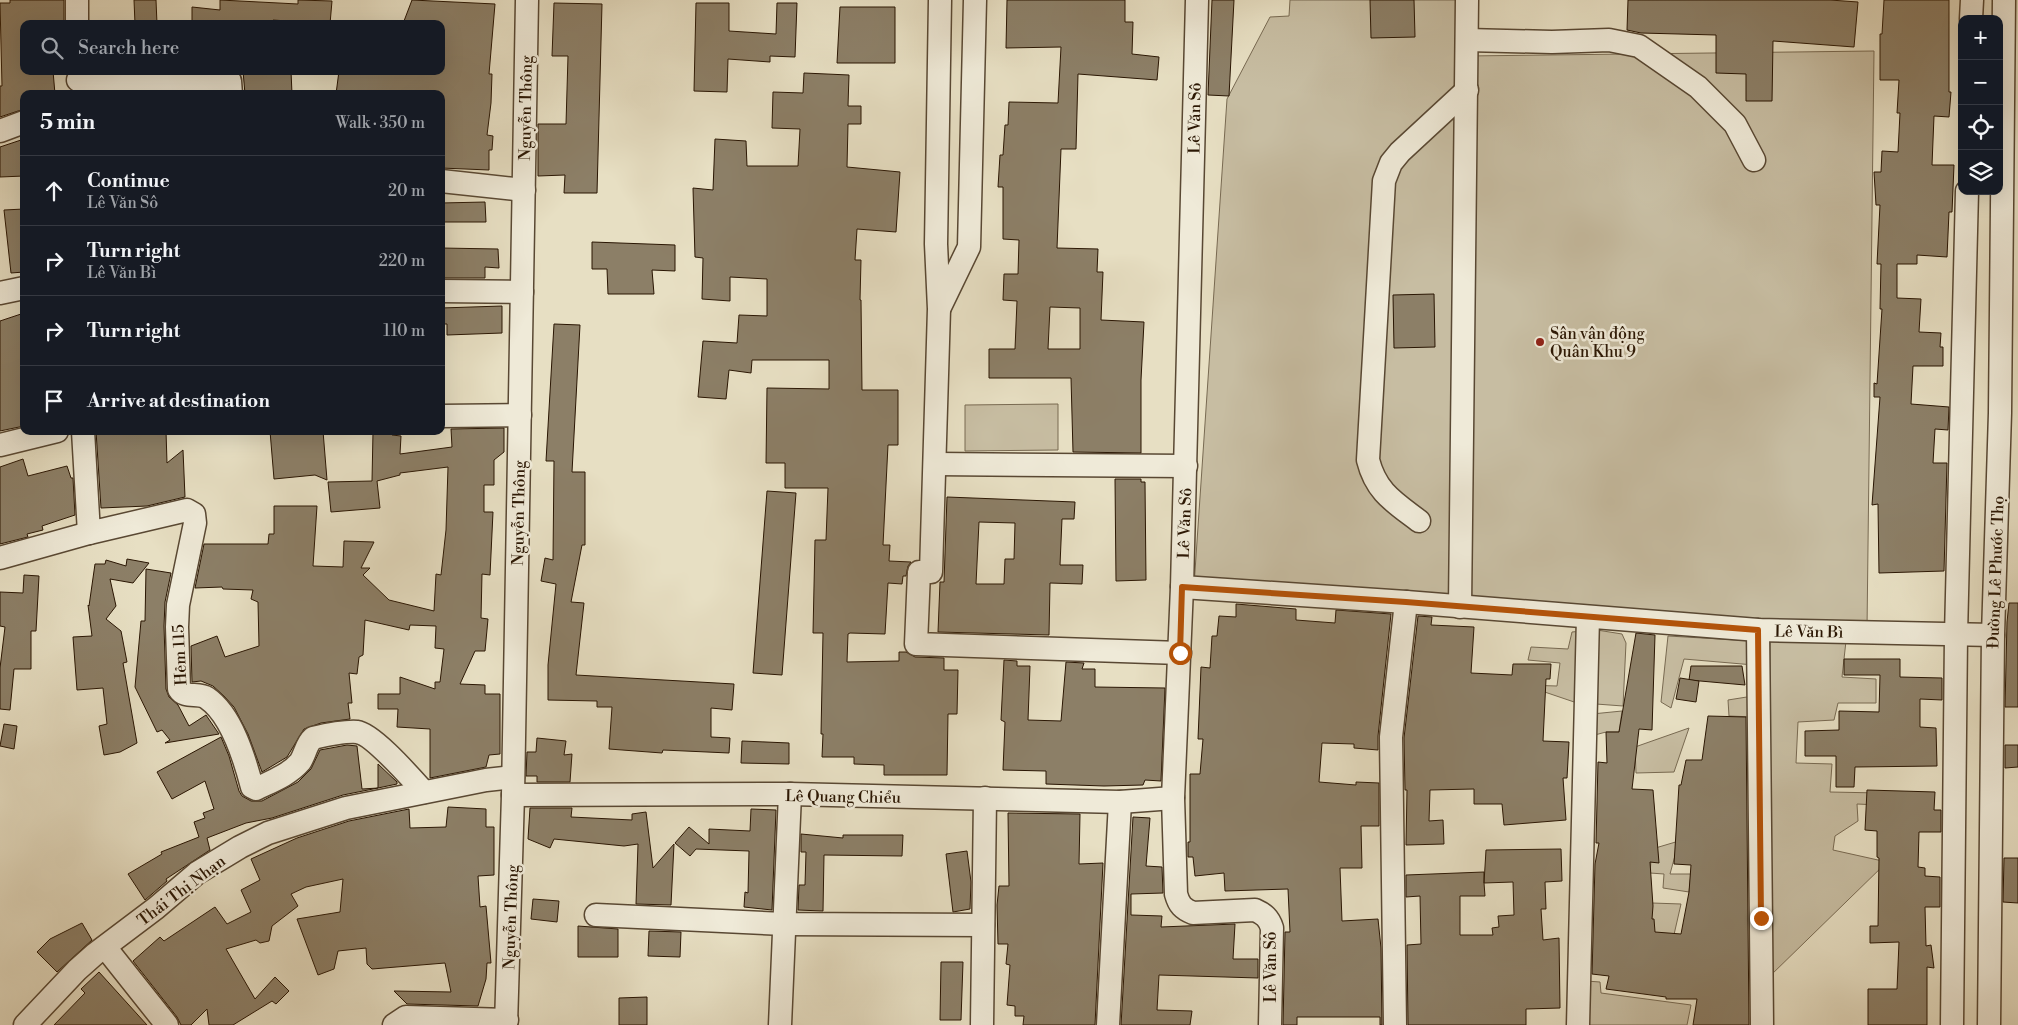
<!DOCTYPE html>
<html lang="en">
<head>
<meta charset="utf-8">
<style>
  body { margin:0; font-family:"Libre Bodoni",serif; background:#20242c; color:#f1f3f6 }
  .controls { position:absolute; right:15px; top:15px; display:grid; overflow:hidden; border-radius:10px; box-shadow:0 5px 20px #0002 }
  .controls button { width:45px; height:45px; display:grid; place-items:center; padding:0; border:0; border-bottom:1px solid #363941; background:#171b24; color:#f1f3f6; font:25px sans-serif }
  .stop { position:absolute; width:15px; height:15px; margin:-11px; border:4px solid #b45309; border-radius:50%; background:#fff }
  .stop.end { background:#b45309; border-color:#fff; box-shadow:0 1px 5px #0008 }
  .list { margin:0; padding:0; list-style:none }
  h2 { display:flex; justify-content:space-between; align-items:center; height:65px; margin:0; padding:0 20px; font-size:21px }
  h2 small { font-size:16px; font-weight:400; color:#9ea1a6 }
  .list li { display:grid; grid-template-columns:32px 1fr auto; gap:15px; align-items:center; box-sizing:border-box; height:70px; padding:0 20px; border-top:1px solid #363941 }
  .list b { display:block; font-size:19px; white-space:nowrap }
  .list p { margin:0; font-size:16px; white-space:nowrap; color:#9ea1a6 }
  .list em { font-size:16px; font-style:normal; color:#9ea1a6 }
  .icon { flex:none; width:28px; height:28px; fill:none; stroke:currentColor; stroke-width:2; stroke-linecap:round; stroke-linejoin:round }
  .map { position:relative; flex:none; width:2018px; height:1025px; overflow:hidden }
  .search { position:absolute; background:#171b24; box-shadow:0 5px 20px #0002; left:20px; top:20px; width:425px; height:55px; display:flex; align-items:center; gap:12px; box-sizing:border-box; padding:0 18px; border-radius:10px; color:#9ea1a6; font-size:19px }
  .panel { position:absolute; background:#171b24; box-shadow:0 5px 20px #0002; left:20px; top:90px; width:425px; height:345px; border-radius:10px }
  .map>svg:first-child { display:block }
  .green { fill:#c7bda2; stroke:#786a52 }
  .building { fill:#8c7f67; stroke:#2a1603; fill-rule:evenodd }
  .lines { fill:none; stroke-linecap:round; stroke-linejoin:round }
  .minor-casing { stroke:#594833; stroke-width:25 }
  .minor { stroke:#efead8; stroke-width:22 }
  .route { stroke:#b45309; stroke-width:6 }
  .poi-dot { fill:#8f2418; stroke:#efead8; stroke-width:2 }
  .labels { text-anchor:middle; stroke-width:5; stroke-linejoin:round; paint-order:stroke }
  .street-label { font-size:16px; fill:#2a1603; stroke:#efead8 }
  .poi-label { font-size:16px; fill:#2a1603; stroke:#efead8; text-anchor:start }
</style>
</head>
<body>
<div class="map">
<svg width="2018" height="1025" viewBox="0 0 2018 1025">
  <rect width="100%" height="100%" fill="#e7dfc3"/>
  <filter id="stains"><feTurbulence type="fractalNoise" baseFrequency=".004" numOctaves="4"/><feColorMatrix values="0 0 0 0 .2 0 0 0 0 .09 0 0 0 0 .02 0 0 0 .5 -.17"/></filter>
  <radialGradient id="worn" r=".72"><stop offset=".6" stop-color="#630" stop-opacity="0"/><stop offset="1" stop-color="#630" stop-opacity=".3"/></radialGradient>
  <g class="green">
    <path d="M1290,0H1465L1467,56L1874,51L1867,629L1194,586L1227,99L1270,17L1289,16Z"/>
    <path d="M1058,404V450L965,451V405Z"/>
    <path d="M1597,630L1622,634L1626,643L1623,706L1596,704Z"/>
    <path d="M1582,631L1583,705L1524,685L1557,686L1560,663L1528,660L1531,647L1568,649L1572,632Z"/>
    <path d="M1668,636L1754,641V665L1684,659L1671,708L1661,702Z"/>
    <path d="M1770,640L1846,641L1842,677L1876,679V703H1838L1834,720L1798,722L1796,763L1832,764L1830,792L1880,793L1879,805L1857,804L1858,821L1835,836L1833,850L1887,862L1769,977Z"/>
    <path d="M1753,696L1755,717L1729,716L1728,700Z"/>
    <path d="M1622,711L1619,732H1606L1591,736L1592,714Z"/>
    <path d="M1689,728L1674,772L1636,773L1635,747Z"/>
    <path d="M1679,841L1670,874H1691L1689,892L1663,888L1664,874L1650,873L1652,849Z"/>
    <path d="M1652,903L1681,904L1673,939H1650Z"/>
    <path d="M1586,981L1600,982L1601,993L1691,1005L1687,1025H1584Z"/>
  </g>
  <g class="building">
    <path d="M10,0H64V24H24V71H53L55,94H24V109L0,117V86H2L0,3H10Z"/>
    <path d="M134,0H156L157,24H135Z"/>
    <path d="M220,0L298,4V0L332,1L330,24L273,20V24H192V7L220,10Z"/>
    <path d="M412,0L495,4L489,74H492L491,103L487,135L493,136L492,150H489V170L441,168V94H336L339,71H441V23L404,21Z"/>
    <path d="M1007,0H1125V22H1133L1132,54L1159,57L1157,80L1078,74L1076,149H1061L1057,248L1098,249L1097,272H1103L1101,320L1144,322L1141,380V453L1073,452L1071,378H989V349H1015L1017,301L1003,300L1004,274H1018L1019,240L1003,239V187H998L1000,155H1003L1005,125H1008L1009,102L1058,103L1061,47L1006,48ZM1050,307L1080,308V349H1048Z"/>
    <path d="M1212,0H1234L1229,96L1208,95Z"/>
    <path d="M1370,0H1414L1415,37L1371,38Z"/>
    <path d="M1628,0H1830L1858,2L1854,47L1773,41L1772,101H1746V74L1716,73V35L1641,33L1627,30Z"/>
    <path d="M1884,0H1949V92H1951L1949,117L1934,116L1932,165H1954L1952,212H1949L1947,257L1917,255V264H1897V298L1921,299L1919,332L1941,333L1940,347H1943V366H1913L1911,404L1949,407L1948,430L1935,429L1933,463H1947L1944,571L1879,573L1878,504L1872,505L1880,397H1874V383L1877,384L1882,309H1880L1881,264H1877L1880,205H1876L1874,172H1881L1882,151L1898,152L1900,113H1897L1899,80H1880V34H1882Z"/>
    <path d="M554,3L602,4L597,193H564L565,175L538,176V124H566L568,56H552Z"/>
    <path d="M696,3H729V31L776,34L777,3H797L795,57L770,56V62L728,59L727,92L694,91Z"/>
    <path d="M840,7H895V63H837Z"/>
    <path d="M243,71H291L292,94H245Z"/>
    <path d="M804,73L849,75L848,106H861V124H848L847,167L900,172L896,232L857,229L855,260H861L860,300H861L862,390H898V445H888L883,545H890L889,561L911,562L908,566L906,576H903L902,584L888,583L885,634L850,633L848,634L847,662L899,661V652H906L915,657L944,658V670H958L957,714H948L947,775H884V765L854,764V757H822L823,734H821L823,633H813L815,540H826L828,488H785V463H766L767,388L829,389V360H752L751,373L729,370L726,399L698,397L703,341L737,343L739,315L767,316V279L730,277V301L702,299L703,258L695,257L693,188L713,190L715,139L746,141L747,166H798L800,129L772,128L773,92L803,93Z"/>
    <path d="M24,139V176L0,177V147Z"/>
    <path d="M485,202L486,222H441V203Z"/>
    <path d="M24,209V272L11,273L4,210Z"/>
    <path d="M592,242L675,245V271L652,270L654,294H608L607,269H592Z"/>
    <path d="M441,248L498,249L499,268L485,267V278H441Z"/>
    <path d="M1434,294L1435,347L1394,348L1393,295Z"/>
    <path d="M502,306V333L447,335V324H441V308Z"/>
    <path d="M24,313V426L0,431V321Z"/>
    <path d="M554,324L580,325L572,472H585V545H582L571,602L584,603L576,675L734,684L732,710L711,708V737L730,738L729,753L663,750L662,753L609,749L612,707H597V701L548,700V665L556,584L541,581L545,558L553,560L554,461H546Z"/>
    <path d="M504,428V452L494,460V485H484V512H493L490,575L482,574L481,618L488,619L485,651H475L460,684L485,685V694H500V754L489,755L486,767L430,778V729L397,727L398,709H378V694H400V677L435,689V682H440L444,649L435,648L436,626L410,625L409,630L365,620L363,655L359,657L357,674L349,673L352,703H348L350,719L321,723L304,729L287,757L262,772L248,734L234,707L224,696L213,686L201,681L192,682L191,646L217,636L225,657L259,646L258,602L251,599L253,590L223,589L222,587L195,588L204,544H268L269,534H274V506H317L313,566L343,567L344,541L374,542L361,568H370L363,575L389,600L434,611L436,574L441,575L446,530L448,467L400,473V475L377,481L380,508L331,512L328,482L372,481L373,432H392V435L401,436L400,454L452,447L451,429Z"/>
    <path d="M96,431H166L167,463L183,450L185,497L147,506L101,508Z"/>
    <path d="M270,431H323L327,480L315,475L274,479Z"/>
    <path d="M23,459L28,476L67,466L71,478H73L75,515L42,526L43,530L27,534L28,537L0,544V467Z"/>
    <path d="M1115,479H1141V482H1145L1146,580L1116,581Z"/>
    <path d="M767,491L796,493L782,675L753,673Z"/>
    <path d="M947,497L1075,502L1074,519H1062L1060,565H1083L1082,584L1050,583L1049,635L938,632L940,582H944ZM979,522L1015,523L1014,559H1005L1004,584H976Z"/>
    <path d="M127,559L149,563L133,583L110,579L116,606L106,619L121,631L127,662L123,663L137,743L120,752L104,755L99,726L107,724L103,688L77,690L73,637L92,636L88,605L89,606L95,564H105L106,560L126,566Z"/>
    <path d="M146,569L171,573L165,602L164,626L166,689L169,697L178,705L189,726L206,715L219,734L165,743L170,740L162,730L157,732L135,687L141,621H145Z"/>
    <path d="M24,575L39,576L36,631H31V669H14L10,710L0,709V668L5,627L0,626V592L23,593Z"/>
    <path d="M2009,603H2018V707H2005L2007,622Z"/>
    <path d="M1236,604L1296,609V620L1335,623L1336,610L1391,614L1378,736V750L1354,748V744L1322,743L1319,782L1356,785V782L1379,783V826H1361L1362,868H1340L1342,921L1378,919L1381,948L1382,1025H1380V1017H1297V1025H1283L1285,932H1290L1288,889L1225,891L1224,873L1195,876L1193,857H1188V842H1190V774H1200L1203,739H1198L1201,667L1210,668L1212,636H1217L1219,616L1236,617Z"/>
    <path d="M1418,616L1432,617L1431,625L1474,627L1471,673L1512,675L1513,664H1551L1550,679H1546L1543,741L1569,742L1567,778H1563L1566,820L1504,825L1502,804H1474V789L1430,790L1429,821L1443,820L1444,844L1406,845L1407,790H1405L1404,738Z"/>
    <path d="M1636,633L1655,635L1652,730L1639,729L1632,789L1653,790L1659,863L1650,862L1653,906L1652,919H1654L1655,932L1681,934L1689,892L1691,865L1674,864L1679,785H1681L1686,760H1702L1708,716L1746,717L1749,1025H1693L1697,999H1666V997L1606,989L1609,976L1592,974L1595,864L1599,843H1596L1598,762L1607,763L1606,732H1619Z"/>
    <path d="M1844,659H1900V677L1942,678V700L1920,699V727L1936,728L1937,766L1855,767L1854,787H1836V756H1805V731L1839,730V711L1879,712L1880,675H1844Z"/>
    <path d="M1004,660L1017,661V666H1030L1028,720L1061,721L1066,662L1084,663L1082,669H1095V687L1165,688L1161,781L1145,780L1143,785L1104,786L1046,784V771L1003,770L1005,722L1001,720Z"/>
    <path d="M1691,666H1742L1745,685L1689,680Z"/>
    <path d="M1680,678L1699,681L1696,702L1676,699Z"/>
    <path d="M4,724L17,726L14,749L0,746Z"/>
    <path d="M221,737L229,756L239,791L242,796L251,801H262L298,782L311,769L320,750L347,745L357,746L362,789L378,788L343,795L272,818L246,823L207,838L210,850L166,879L167,881L145,900L128,874L162,854L161,852L199,837L194,822L205,818L203,813L214,809L205,781L172,799L157,772Z"/>
    <path d="M537,738L566,741L564,755L572,754L570,782H537V776H526L527,752H536Z"/>
    <path d="M742,741L789,743V764L741,763Z"/>
    <path d="M2005,745H2018V767L2005,768Z"/>
    <path d="M378,764L397,782V784L378,788Z"/>
    <path d="M1867,790L1935,792L1934,810H1941V832H1919L1918,867L1925,868V876L1940,877V907H1925L1926,946L1931,945L1934,968L1927,967V1025H1868V989H1897L1899,942L1870,943V926H1878L1879,858L1877,857V831L1865,830Z"/>
    <path d="M448,807L486,809V827H494V875L478,876L480,907L486,906L491,963H487L486,979L478,1006L407,1004L394,991L451,992L445,963L372,969L367,964L366,948L338,951L334,969L318,975L297,919L340,912L343,879L306,887L291,894L298,906L272,926L269,941L260,943L256,940L226,949L255,999L275,977L289,991L276,1004L272,1001L233,1025H209L207,1009L191,1025H181L177,1017L133,961L160,937L164,941L215,907L227,924L251,912L241,890L260,880L251,859L297,838L349,821L409,809L410,828L446,827Z"/>
    <path d="M530,808H572L571,817L632,820V814L646,812L653,868L674,844L671,905L636,904L638,844L624,846L554,839L550,848L528,839Z"/>
    <path d="M751,809L776,810L772,910L744,907L745,892L748,893L749,851L696,849L690,856L675,843L689,827L709,844V829L750,831Z"/>
    <path d="M1008,813L1080,814L1079,864L1103,863L1095,1025H1023L1024,1016H1015V1006L1007,1005L1010,965L1006,964L1008,944H998L997,905L999,886H1009Z"/>
    <path d="M1133,817L1150,818L1146,866L1162,867L1163,893L1131,894V915L1162,916L1161,927L1235,924L1233,959H1258V978L1159,975L1157,1010L1192,1011L1190,1025H1121Z"/>
    <path d="M801,834L843,838V835H903L902,856L824,855L823,911L798,910L799,885H805L806,852H801Z"/>
    <path d="M1561,849L1562,881L1545,882L1546,909H1541L1543,940L1559,938L1560,1008L1526,1009V1025H1408L1407,945L1421,944L1420,896L1406,897V875L1484,872V883L1486,850ZM1513,882L1514,915L1498,916L1499,927L1492,928L1493,935H1460V896H1485L1484,883Z"/>
    <path d="M967,851L971,882L970,909L953,912L946,854Z"/>
    <path d="M2004,858H2018V903L2003,902Z"/>
    <path d="M533,899L559,901L557,922L531,919Z"/>
    <path d="M82,923L92,940L57,972L37,952L50,939Z"/>
    <path d="M578,926L618,929V957H578Z"/>
    <path d="M649,931L681,932L680,957L648,956Z"/>
    <path d="M941,962H963L961,1020H940Z"/>
    <path d="M99,972L147,1025H54L85,993L81,989Z"/>
    <path d="M647,997V1025H619V998Z"/>
  </g>
  <g class="lines">
    <defs>
      <g id="minor">
        <path d="M77,0V24"/>
        <path d="M940,0L936,244L939,309L931,572H919L916,644L1180,653"/>
        <path d="M1197,0L1182,587L1173,798L1176,894C1179,905 1183,909 1193,913L1255,910C1264,914 1269,918 1272,928L1270,1025"/>
        <path d="M1971,19L1972,0"/>
        <path d="M1467,40L1552,42L1609,40L1639,46L1698,87L1735,124L1754,160"/>
        <path d="M78,80L230,81L231,94"/>
        <path d="M0,131L24,122"/>
        <path d="M441,181L524,190"/>
        <path d="M441,291L522,292"/>
        <path d="M0,293L24,288"/>
        <path d="M940,307L969,247L975,0"/>
        <path d="M441,416L520,415"/>
        <path d="M83,431L89,533L187,510L194,514L195,523L178,605L177,627L179,689C185,699 198,692 207,698C232,715 245,760 252,787L256,789C270,782 289,775 300,762C305,755 306,744 313,738C326,735 344,731 357,732C373,734 412,779 424,792"/>
        <path d="M0,445L57,431"/>
        <path d="M935,464L1186,466"/>
        <path d="M1419,521C1394,502 1376,492 1368,460L1384,181L1391,163L1400,152L1467,90"/>
        <path d="M0,558L89,533"/>
        <path d="M1182,587L1406,602L1758,630L1993,635"/>
        <path d="M1460,607L1467,0"/>
        <path d="M1758,630L1762,1025"/>
        <path d="M513,795L790,794L1120,802L1173,798"/>
        <path d="M596,915L784,924L983,925"/>
        <path d="M105,947L167,1025"/>
        <path d="M25,1025L77,970L95,954L156,908L197,873L240,847L268,833L346,808L486,780L513,777"/>
        <path d="M394,1025L406,1017L507,1020"/>
        <path d="M506,1025L513,795L527,0"/>
        <path d="M780,1025L790,794"/>
        <path d="M982,1025L985,798"/>
        <path d="M1108,1025L1120,802"/>
        <path d="M1395,1025L1391,737L1406,602"/>
        <path d="M1578,1025L1588,617"/>
        <path d="M1952,1025L1956,635L1967,191"/>
        <path d="M1989,1025L1993,635L2000,413L2004,0"/>
      </g>
    </defs>
    <use href="#minor" class="minor-casing"/>
    <use href="#minor" class="minor"/>
  </g>
  <g class="lines">
    <path class="route" d="M1180,653L1182,587L1406,602L1758,630L1761,918"/>
  </g>
  <circle class="poi-dot" cx="1540" cy="342" r="5"/>
  <g class="labels">
    <g class="street-label">
      <text transform="translate(525 108) rotate(-89)" y="6">Nguyễn Thông</text>
      <text transform="translate(1194 118) rotate(-89)" y="6">Lê Văn Sô</text>
      <text transform="translate(518 513) rotate(-89)" y="6">Nguyễn Thông</text>
      <text transform="translate(1184 523) rotate(-88)" y="6">Lê Văn Sô</text>
      <text transform="translate(1995 572) rotate(-88)" y="6">Đường Lê Phước Thọ</text>
      <text transform="translate(1809 631) rotate(1)" y="6">Lê Văn Bì</text>
      <text transform="translate(179 655) rotate(-93)" y="6">Hẻm 115</text>
      <text transform="translate(843 796) rotate(1)" y="6">Lê Quang Chiểu</text>
      <text transform="translate(181 890) rotate(-37)" y="6">Thái Thị Nhạn</text>
      <text transform="translate(510 917) rotate(-88)" y="6">Nguyễn Thông</text>
      <text transform="translate(1270 967) rotate(-90)" y="6">Lê Văn Sô</text>
    </g>
    <g class="poi-label">
      <text x="1550" y="339">Sân vận động<tspan x="1550" dy="18">Quân Khu 9</tspan></text>
    </g>
  </g>
  <rect width="100%" height="100%" filter="url(#stains)"/>
  <rect width="100%" height="100%" fill="url(#worn)"/>
</svg>
<div class="controls">
<button>+</button>
<button>−</button>
<button><svg class="icon" aria-label="locate" viewBox="0 0 24 24"><circle cx="12" cy="12" r="6"/><path d="M12 2v4M12 18v4M2 12h4M18 12h4"/></svg></button>
<button><svg class="icon" aria-label="layers" viewBox="0 0 24 24"><path d="M12 4l9 5-9 5-9-5zM3 14l9 5 9-5"/></svg></button>
</div>
<div class="stop" style="left:1180px;top:653px"></div>
<div class="stop end" style="left:1761px;top:918px"></div>
<div class="search"><svg class="icon" aria-label="search" viewBox="0 0 24 24"><circle cx="10" cy="10" r="6"/><path d="M15 15l6 6"/></svg>Search here</div>
<section class="panel">
<h2>5 min<small>Walk · 350 m</small></h2>
<ul class="list">
<li><svg class="icon" aria-label="ahead" viewBox="0 0 24 24"><path d="M12 20V5M6 11l6-6 6 6"/></svg><div><b>Continue</b><p>Lê Văn Sô</p></div><em>20 m</em></li>
<li><svg class="icon" aria-label="right" viewBox="0 0 24 24"><path d="M7 20v-9h11M14 6l5 5-5 5"/></svg><div><b>Turn right</b><p>Lê Văn Bì</p></div><em>220 m</em></li>
<li><svg class="icon" aria-label="right" viewBox="0 0 24 24"><path d="M7 20v-9h11M14 6l5 5-5 5"/></svg><div><b>Turn right</b></div><em>110 m</em></li>
<li><svg class="icon" aria-label="arrive" viewBox="0 0 24 24"><path d="M6 21V4h12l-3 4 3 4H6"/></svg><div><b>Arrive at destination</b></div></li>
</ul>
</section>
</div>
</body>
</html>
